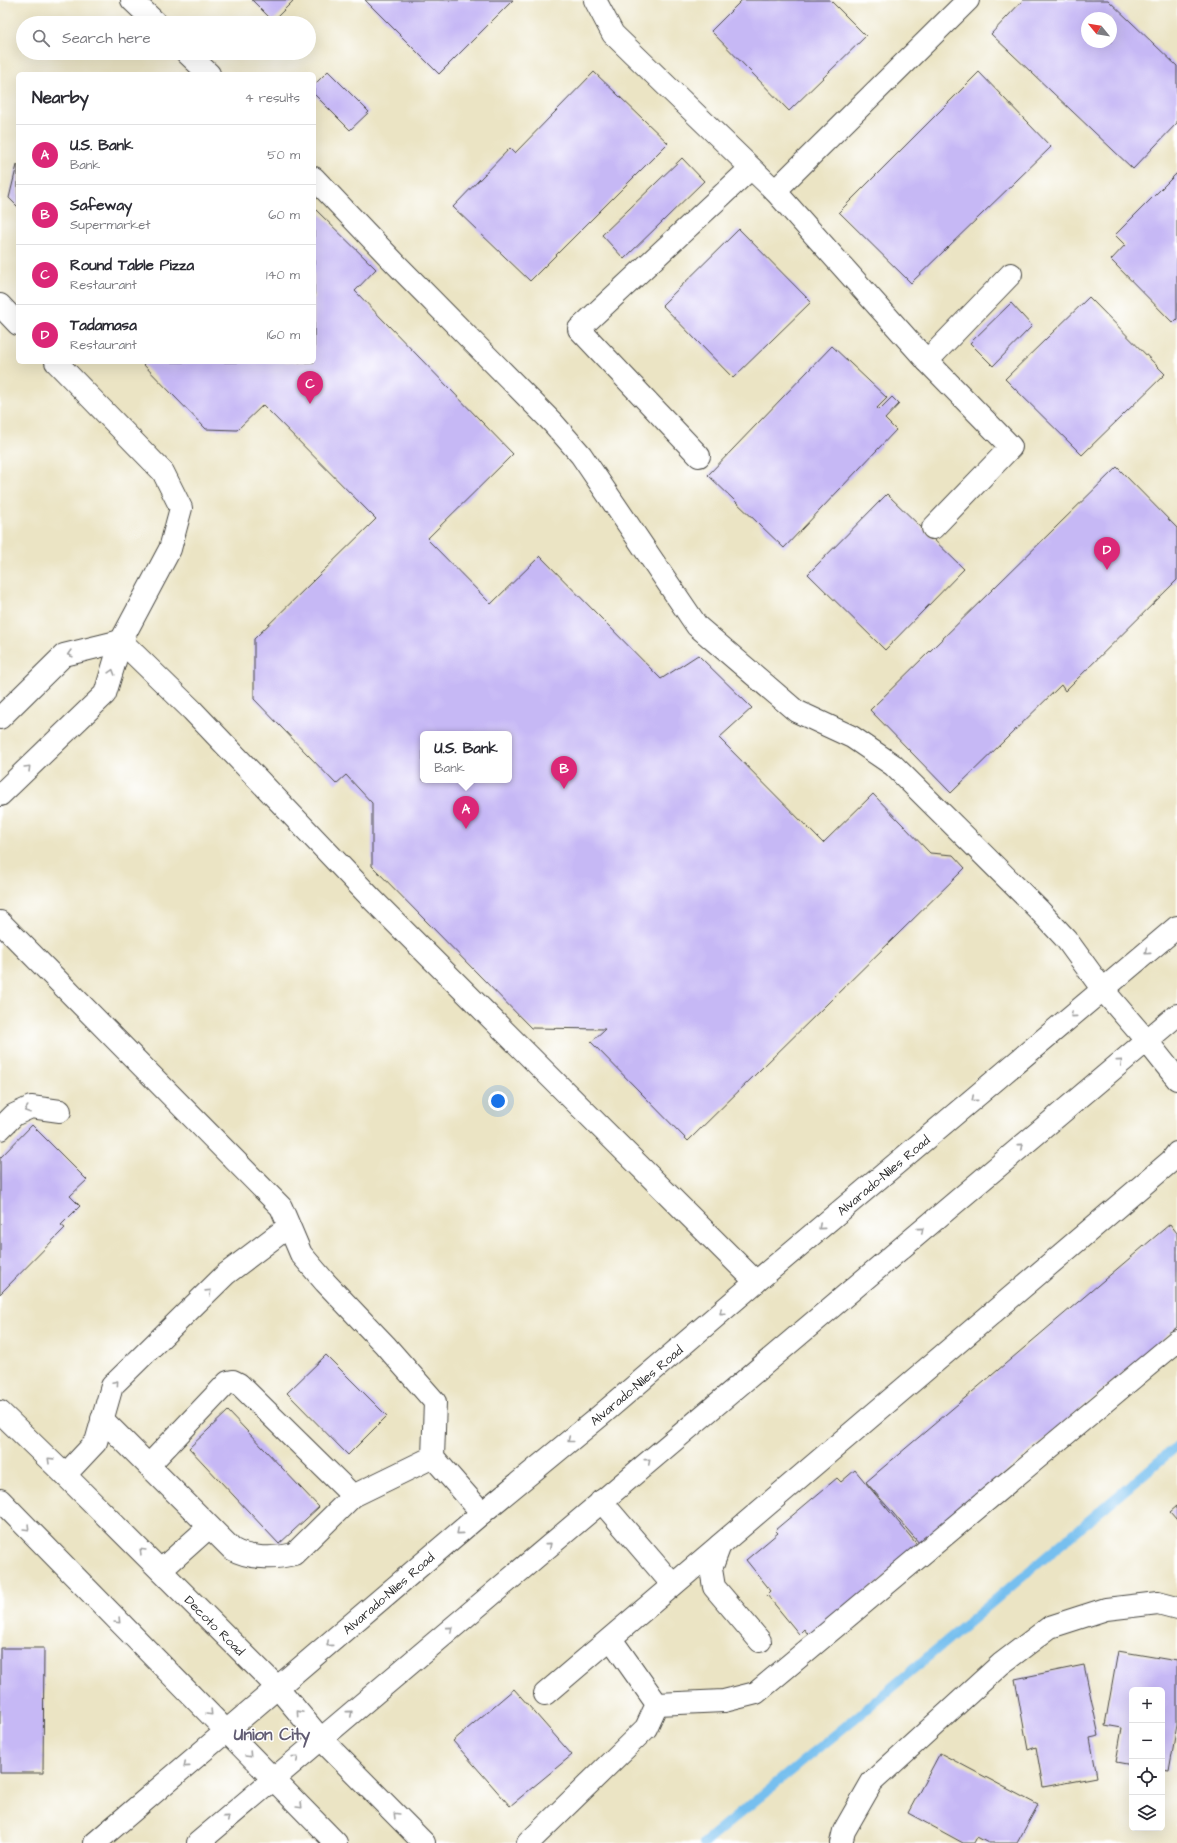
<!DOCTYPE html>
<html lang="en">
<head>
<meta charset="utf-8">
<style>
  body { margin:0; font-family:"Architects Daughter",sans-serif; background:#f2f2f3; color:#2b2b33 }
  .controls { position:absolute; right:12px; bottom:12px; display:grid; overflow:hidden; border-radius:6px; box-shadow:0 4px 16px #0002 }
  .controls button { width:36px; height:36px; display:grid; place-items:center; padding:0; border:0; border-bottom:1px solid #e1e1e2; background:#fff; color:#2b2b33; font:20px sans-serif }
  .compass { position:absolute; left:1081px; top:12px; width:36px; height:36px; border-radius:50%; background:#fff; box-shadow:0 4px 16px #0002; rotate:300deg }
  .you { position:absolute; left:498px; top:1101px; width:14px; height:14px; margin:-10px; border:3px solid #fff; border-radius:50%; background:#1a73e8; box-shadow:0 0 0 6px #1a73e833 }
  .badge { display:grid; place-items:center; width:26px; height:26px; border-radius:50%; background:#db2777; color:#fff; font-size:13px; font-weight:700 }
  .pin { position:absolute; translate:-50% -33px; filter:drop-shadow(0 1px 2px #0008) }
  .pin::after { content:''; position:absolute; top:21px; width:14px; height:12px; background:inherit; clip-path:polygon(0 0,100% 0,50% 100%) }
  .popup { position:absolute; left:420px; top:731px; width:92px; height:52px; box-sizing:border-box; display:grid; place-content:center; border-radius:6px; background:#fff; filter:drop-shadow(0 1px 3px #0005); font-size:13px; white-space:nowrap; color:#7c7c81 }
  .popup b { font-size:15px; color:#2b2b33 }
  .popup::after { content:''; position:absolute; left:50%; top:100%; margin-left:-8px; border:8px solid transparent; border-top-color:#fff }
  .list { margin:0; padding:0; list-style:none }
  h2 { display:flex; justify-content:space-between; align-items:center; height:52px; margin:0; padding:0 16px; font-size:17px }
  h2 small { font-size:13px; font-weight:400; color:#7c7c81 }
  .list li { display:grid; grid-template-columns:26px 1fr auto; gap:12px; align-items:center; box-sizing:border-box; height:60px; padding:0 16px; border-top:1px solid #e1e1e2 }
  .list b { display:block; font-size:15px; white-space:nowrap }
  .list p { margin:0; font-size:13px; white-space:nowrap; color:#7c7c81 }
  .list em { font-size:13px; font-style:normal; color:#7c7c81 }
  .icon { flex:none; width:22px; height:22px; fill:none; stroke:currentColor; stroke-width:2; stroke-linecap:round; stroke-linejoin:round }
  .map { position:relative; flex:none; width:1177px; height:1843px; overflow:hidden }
  .search { position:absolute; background:#fff; box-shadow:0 4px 16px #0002; left:16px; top:16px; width:300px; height:44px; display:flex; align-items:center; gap:10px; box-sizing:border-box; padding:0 14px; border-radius:22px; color:#7c7c81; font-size:15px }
  .panel { position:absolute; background:#fff; box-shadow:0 4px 16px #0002; left:16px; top:72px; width:300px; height:292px; border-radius:6px }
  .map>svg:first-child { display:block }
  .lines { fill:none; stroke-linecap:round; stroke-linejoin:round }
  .stream { stroke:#76bfef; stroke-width:10 }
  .building { fill:#c6b8f5; fill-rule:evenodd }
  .minor-casing { stroke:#484742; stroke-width:24 }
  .major-casing { stroke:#484742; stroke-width:24 }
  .minor { stroke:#fff; stroke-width:22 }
  .major { stroke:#fff; stroke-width:22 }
  .oneway { stroke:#a0a0a0 }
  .labels { text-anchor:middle; stroke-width:3; stroke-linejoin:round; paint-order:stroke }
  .street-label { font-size:13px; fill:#2b2b2b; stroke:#fff }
  .district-label { font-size:17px; font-weight:bold; fill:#615c72; stroke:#fff }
</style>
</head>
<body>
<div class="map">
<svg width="1177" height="1843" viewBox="0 0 1177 1843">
  <rect width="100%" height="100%" fill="#fff"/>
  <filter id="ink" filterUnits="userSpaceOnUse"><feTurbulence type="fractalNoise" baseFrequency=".025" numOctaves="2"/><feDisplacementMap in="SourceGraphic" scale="8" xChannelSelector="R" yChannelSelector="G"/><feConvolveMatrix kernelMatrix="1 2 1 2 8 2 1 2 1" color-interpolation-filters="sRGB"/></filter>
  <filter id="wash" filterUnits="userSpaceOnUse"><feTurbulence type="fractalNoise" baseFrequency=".012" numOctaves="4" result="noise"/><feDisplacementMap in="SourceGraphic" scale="16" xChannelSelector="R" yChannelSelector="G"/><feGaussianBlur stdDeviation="0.9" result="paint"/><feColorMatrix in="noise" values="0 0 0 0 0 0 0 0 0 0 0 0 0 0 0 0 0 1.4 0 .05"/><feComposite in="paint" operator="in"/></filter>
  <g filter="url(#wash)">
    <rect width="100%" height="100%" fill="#ebe4c4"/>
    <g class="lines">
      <path class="stream" d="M704,1843L859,1715L1177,1446"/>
    </g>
    <g id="blocks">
      <g class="building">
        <path d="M252,0H294L273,21Z"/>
        <path d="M365,0H513L439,74Z"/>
        <path d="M742,0H830L866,36L789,111L711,31Z"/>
        <path d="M1023,0H1108L1177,66V123L1133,169L991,34ZM1087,18H1111V42H1087Z"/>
        <path d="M328,71L369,112L350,130L314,94V85Z"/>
        <path d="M594,72L668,143L530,281L453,207L510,148L515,153Z"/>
        <path d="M979,72L1051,147L911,283L839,212Z"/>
        <path d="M682,158L704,181L624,259L602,235Z"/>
        <path d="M17,165H18V207L9,198Z"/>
        <path d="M1177,173V319L1173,323L1111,260L1125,245L1115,235Z"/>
        <path d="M314,208L376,269L355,291L513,454L427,539L491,604L540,556L661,679L698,655L752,708L719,738L823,843L873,794L930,853L953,855L965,868L688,1141L591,1042L605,1029L531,1028L372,866V803L346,775L336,784L254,699V639L376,519L263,405L237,430L206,429L141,362H314ZM423,734H509V780H423Z"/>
        <path d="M739,229L811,302L733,378L662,305Z"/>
        <path d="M1089,297L1165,374L1082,455L1005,379Z"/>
        <path d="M1011,303L1032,326L993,366L970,343Z"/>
        <path d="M832,346L887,398L877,408L879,410L892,397L899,404L885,419L896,430L784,548L708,475Z"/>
        <path d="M1117,467L1177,528V580L1065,691L1061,685L951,793L870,710Z"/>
        <path d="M887,494L964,569L885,650L808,574Z"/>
        <path d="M32,1125L87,1180L70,1196L80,1206L61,1225L65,1228L0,1294V1158Z"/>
        <path d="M1170,1224L1177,1233V1327L920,1544L866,1482Z"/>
        <path d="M326,1355L387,1416L348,1455L287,1393Z"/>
        <path d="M228,1411L319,1507L279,1544L189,1448Z"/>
        <path d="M855,1470L920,1548L811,1638L804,1629L799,1634L767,1595L771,1591L746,1560L778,1533L775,1530L837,1478L841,1482Z"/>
        <path d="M1177,1506V1520L1170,1512Z"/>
        <path d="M0,1648H44L43,1773H0Z"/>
        <path d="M1118,1651L1177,1661V1725L1169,1771L1162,1770V1690H1132V1765L1116,1762L1122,1728L1105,1725Z"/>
        <path d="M1084,1665L1099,1736L1090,1738L1097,1777L1043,1787L1036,1747L1028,1750L1015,1679Z"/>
        <path d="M514,1689L572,1755L510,1806L453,1741Z"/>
        <path d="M940,1753L1038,1805L1017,1843H988L977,1837L974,1843H963L908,1813Z"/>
      </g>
    </g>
  </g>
  <g filter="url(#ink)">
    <use href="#blocks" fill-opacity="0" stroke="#484742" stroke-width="1"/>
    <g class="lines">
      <defs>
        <g id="minor">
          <path d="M132,0L156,23"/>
          <path d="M595,0L613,34L775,191L927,361L1011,447L933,528"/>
          <path d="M187,53L209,74"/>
          <path d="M314,178L394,262L553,423L581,455L697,626L796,711L852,737L893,765L1038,909L1066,939L1103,990"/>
          <path d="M775,191L968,0"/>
          <path d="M0,305L18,324"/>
          <path d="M927,361L1011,274"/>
          <path d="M699,456L579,329L751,168"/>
          <path d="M121,641L192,710L373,900L475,1002L756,1282"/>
          <path d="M0,718L64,655L121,641"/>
          <path d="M0,795L105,694L121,641L170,549L181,508L163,472L56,362"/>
          <path d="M0,922L281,1207L301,1254L325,1282L385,1345L435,1402L433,1457L482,1513"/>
          <path d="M1146,1040L1177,1079"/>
          <path d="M0,1129L14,1115L31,1107L60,1111"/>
          <path d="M102,1419L232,1549C249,1559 275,1559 294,1554L353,1496L433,1457"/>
          <path d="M149,1465L228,1382L233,1381L239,1384L353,1496"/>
          <path d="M65,1475L96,1442L112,1386L226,1274L288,1227"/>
          <path d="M601,1501L673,1585"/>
          <path d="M161,1570L209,1527"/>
          <path d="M760,1641L714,1587L711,1569L720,1545L1171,1161L1177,1153"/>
          <path d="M545,1694L719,1546"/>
          <path d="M657,1704L724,1701L756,1693L1177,1341"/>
          <path d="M528,1843L646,1728L657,1704L611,1639"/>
          <path d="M841,1843L844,1831L872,1782L1001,1664L1050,1627L1106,1609L1158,1603L1177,1608"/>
        </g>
        <g id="major">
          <path d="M1103,990L1146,1040"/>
          <path d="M0,1412L65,1475L278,1688L320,1738L424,1843"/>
          <path d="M0,1500L336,1843"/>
          <path d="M95,1843L482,1513L600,1416L756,1282L1177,927"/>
          <path d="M198,1843L1177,1015"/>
        </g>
      </defs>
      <use href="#minor" class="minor-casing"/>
      <use href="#major" class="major-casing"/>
      <use href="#minor" class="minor"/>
      <use href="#major" class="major"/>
    </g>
    <defs><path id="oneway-chevron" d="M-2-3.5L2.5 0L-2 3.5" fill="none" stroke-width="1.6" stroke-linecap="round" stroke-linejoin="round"/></defs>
    <g class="oneway">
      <use href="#oneway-chevron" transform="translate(70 654) rotate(164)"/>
      <use href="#oneway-chevron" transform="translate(112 672) rotate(-73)"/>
      <use href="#oneway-chevron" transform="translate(28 768) rotate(-45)"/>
      <use href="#oneway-chevron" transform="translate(1147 952) rotate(140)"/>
      <use href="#oneway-chevron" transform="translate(1073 1015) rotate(140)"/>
      <use href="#oneway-chevron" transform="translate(1120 1062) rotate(-40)"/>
      <use href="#oneway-chevron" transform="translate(974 1099) rotate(140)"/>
      <use href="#oneway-chevron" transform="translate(27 1110) rotate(161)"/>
      <use href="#oneway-chevron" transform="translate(1021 1146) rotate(-40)"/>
      <use href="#oneway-chevron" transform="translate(821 1227) rotate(140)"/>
      <use href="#oneway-chevron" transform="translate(921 1230) rotate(-40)"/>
      <use href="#oneway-chevron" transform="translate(209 1292) rotate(-44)"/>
      <use href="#oneway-chevron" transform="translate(722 1312) rotate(139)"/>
      <use href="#oneway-chevron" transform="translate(116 1383) rotate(-49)"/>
      <use href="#oneway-chevron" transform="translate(570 1440) rotate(141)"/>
      <use href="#oneway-chevron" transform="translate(50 1460) rotate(-136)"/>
      <use href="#oneway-chevron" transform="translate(648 1461) rotate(-40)"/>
      <use href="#oneway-chevron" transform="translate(27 1528) rotate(46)"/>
      <use href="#oneway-chevron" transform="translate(459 1532) rotate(139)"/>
      <use href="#oneway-chevron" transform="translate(549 1545) rotate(-40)"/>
      <use href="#oneway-chevron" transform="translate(142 1551) rotate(-135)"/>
      <use href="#oneway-chevron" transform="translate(118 1621) rotate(46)"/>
      <use href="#oneway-chevron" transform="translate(450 1629) rotate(-40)"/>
      <use href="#oneway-chevron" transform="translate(329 1644) rotate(139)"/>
      <use href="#oneway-chevron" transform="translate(210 1713) rotate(46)"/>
      <use href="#oneway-chevron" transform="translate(299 1713) rotate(-131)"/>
      <use href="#oneway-chevron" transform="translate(350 1713) rotate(-40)"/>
      <use href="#oneway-chevron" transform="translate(249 1755) rotate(47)"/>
      <use href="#oneway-chevron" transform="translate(296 1758) rotate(-41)"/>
      <use href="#oneway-chevron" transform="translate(186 1765) rotate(140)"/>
      <use href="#oneway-chevron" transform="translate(300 1806) rotate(45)"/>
      <use href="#oneway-chevron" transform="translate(396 1815) rotate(-135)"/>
      <use href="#oneway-chevron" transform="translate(227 1818) rotate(-41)"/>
    </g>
  </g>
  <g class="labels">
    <g class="street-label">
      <text transform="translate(883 1175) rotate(-40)" y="5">Alvarado-Niles Road</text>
      <text transform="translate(636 1385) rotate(-40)" y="5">Alvarado-Niles Road</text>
      <text transform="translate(388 1593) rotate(-41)" y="5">Alvarado-Niles Road</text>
      <text transform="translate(215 1625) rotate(45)" y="5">Decoto Road</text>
    </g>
    <g class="district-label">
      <text x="272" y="1740">Union City</text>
    </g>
  </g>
</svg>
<div class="controls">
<button>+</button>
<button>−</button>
<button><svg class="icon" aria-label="locate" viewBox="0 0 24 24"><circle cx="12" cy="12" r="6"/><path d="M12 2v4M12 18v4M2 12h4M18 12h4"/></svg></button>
<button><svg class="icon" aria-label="layers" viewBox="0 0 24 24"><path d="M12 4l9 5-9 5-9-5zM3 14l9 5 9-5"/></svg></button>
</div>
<svg class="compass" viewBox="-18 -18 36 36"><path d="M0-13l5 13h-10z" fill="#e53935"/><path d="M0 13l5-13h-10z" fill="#7c7c81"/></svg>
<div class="you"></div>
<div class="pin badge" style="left:466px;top:829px">A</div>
<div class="popup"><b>U.S. Bank</b>Bank</div>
<div class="pin badge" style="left:564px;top:789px">B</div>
<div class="pin badge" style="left:310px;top:404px">C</div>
<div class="pin badge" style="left:1107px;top:570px">D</div>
<div class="search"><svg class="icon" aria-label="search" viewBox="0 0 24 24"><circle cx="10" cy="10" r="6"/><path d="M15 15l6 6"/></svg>Search here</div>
<section class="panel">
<h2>Nearby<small>4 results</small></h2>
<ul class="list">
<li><span class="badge">A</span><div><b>U.S. Bank</b><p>Bank</p></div><em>50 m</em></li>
<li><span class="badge">B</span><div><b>Safeway</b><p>Supermarket</p></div><em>60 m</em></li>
<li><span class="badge">C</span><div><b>Round Table Pizza</b><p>Restaurant</p></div><em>140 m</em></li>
<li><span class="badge">D</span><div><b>Tadamasa</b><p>Restaurant</p></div><em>160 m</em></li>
</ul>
</section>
</div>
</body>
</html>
